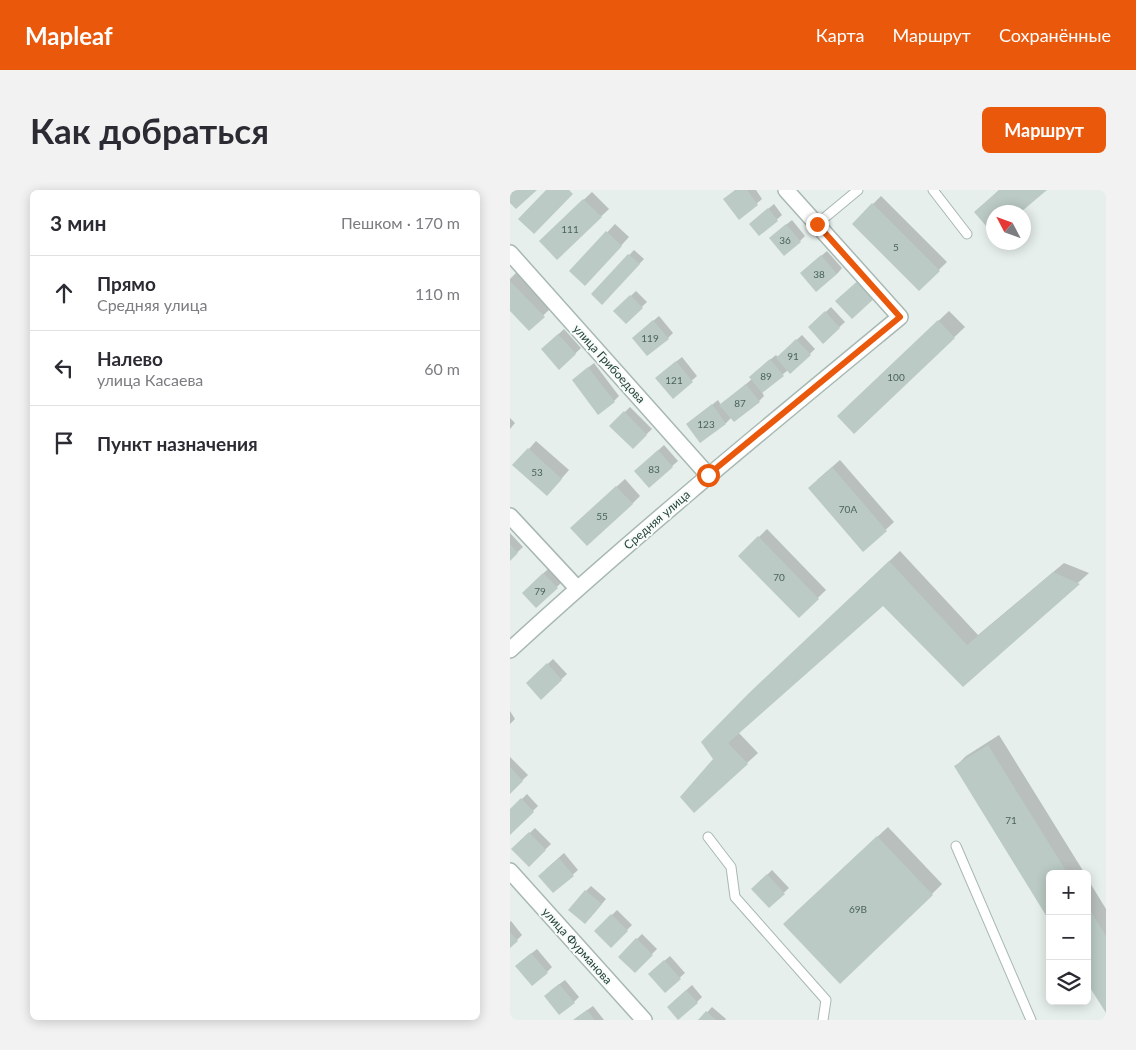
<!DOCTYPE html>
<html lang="ru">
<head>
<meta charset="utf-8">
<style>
  body { margin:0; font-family:Lato,sans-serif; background:#f2f2f3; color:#2b2b33 }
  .controls { position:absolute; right:15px; bottom:15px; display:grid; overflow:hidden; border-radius:8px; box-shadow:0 2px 12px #0003 }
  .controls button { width:45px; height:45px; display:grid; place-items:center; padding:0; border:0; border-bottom:1px solid #e1e1e2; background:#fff; color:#2b2b33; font:25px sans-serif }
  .compass { position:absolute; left:476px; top:15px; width:45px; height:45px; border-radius:50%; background:#fff; box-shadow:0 2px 12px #0003; rotate:311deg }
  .stop { position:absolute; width:15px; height:15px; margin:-11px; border:4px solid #ea580c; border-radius:50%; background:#fff }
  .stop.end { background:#ea580c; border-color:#fff; box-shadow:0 1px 5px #0008 }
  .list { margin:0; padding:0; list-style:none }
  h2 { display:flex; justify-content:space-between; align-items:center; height:65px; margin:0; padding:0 20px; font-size:21px }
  h2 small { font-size:16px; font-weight:400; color:#7c7c81 }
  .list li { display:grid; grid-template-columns:32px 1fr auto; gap:15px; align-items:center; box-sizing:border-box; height:75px; padding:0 20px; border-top:1px solid #e1e1e2 }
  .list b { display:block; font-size:19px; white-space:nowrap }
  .list p { margin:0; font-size:16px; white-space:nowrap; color:#7c7c81 }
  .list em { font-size:16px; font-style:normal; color:#7c7c81 }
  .icon { flex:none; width:28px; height:28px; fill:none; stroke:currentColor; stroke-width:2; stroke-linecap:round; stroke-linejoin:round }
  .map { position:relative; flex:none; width:596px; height:830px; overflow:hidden; border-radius:8px }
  header { display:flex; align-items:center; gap:30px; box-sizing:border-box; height:70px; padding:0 25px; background:#ea580c; color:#fff }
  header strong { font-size:24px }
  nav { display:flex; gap:28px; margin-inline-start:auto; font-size:18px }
  .intro { display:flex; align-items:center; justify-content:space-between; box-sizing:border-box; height:120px; padding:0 30px }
  h1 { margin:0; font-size:35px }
  .button { padding:12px 22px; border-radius:8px; background:#ea580c; color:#fff; font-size:18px; font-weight:700 }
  main { display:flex; gap:30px; padding:0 30px }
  aside { flex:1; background:#fff; border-radius:8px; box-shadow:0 2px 12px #0003 }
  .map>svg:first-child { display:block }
  .shadow { fill:#0003 }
  .building { fill:#bbcac4 }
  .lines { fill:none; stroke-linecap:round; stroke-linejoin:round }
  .lane-casing { stroke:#a8b8b2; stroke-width:11 }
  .street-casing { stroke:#a8b8b2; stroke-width:18 }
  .lane { stroke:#fff; stroke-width:9 }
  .street { stroke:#fff; stroke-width:15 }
  .route { stroke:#ea580c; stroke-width:6 }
  .labels { text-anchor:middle; stroke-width:4; stroke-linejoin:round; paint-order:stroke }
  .number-label { font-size:10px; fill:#4a645c }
  .street-label { font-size:12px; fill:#24423a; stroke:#f7fbf9 }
</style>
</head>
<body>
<header>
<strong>Mapleaf</strong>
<nav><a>Карта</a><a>Маршрут</a><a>Сохранённые</a></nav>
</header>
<div class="intro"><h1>Как добраться</h1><a class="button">Маршрут</a></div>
<main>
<aside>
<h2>3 мин<small>Пешком · 170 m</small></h2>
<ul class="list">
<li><svg class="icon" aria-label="ahead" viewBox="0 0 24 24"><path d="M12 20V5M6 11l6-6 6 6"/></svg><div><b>Прямо</b><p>Средняя улица</p></div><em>110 m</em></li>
<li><svg class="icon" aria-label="left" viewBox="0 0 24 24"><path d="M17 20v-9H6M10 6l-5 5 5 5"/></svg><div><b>Налево</b><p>улица Касаева</p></div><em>60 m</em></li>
<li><svg class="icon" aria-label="arrive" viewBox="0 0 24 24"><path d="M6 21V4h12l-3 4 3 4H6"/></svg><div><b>Пункт назначения</b></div></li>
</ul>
</aside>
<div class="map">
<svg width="596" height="830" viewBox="0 0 596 830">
  <rect width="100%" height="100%" fill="#e6efeb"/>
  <g class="shadow">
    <path d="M225,0H246L252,9L230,28Z"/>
    <path d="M489,0H535L509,22H483V42L466,22Z"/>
    <path d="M82,2L99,19L47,68L30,51Z"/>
    <path d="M371,6L437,72L409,99L343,34Z"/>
    <path d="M264,14L272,25L249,45L246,29Z"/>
    <path d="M282,30L295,46L290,51L266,43Z"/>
    <path d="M105,34L119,47L83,86L61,81Z"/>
    <path d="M124,60L134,69L92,113L83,104Z"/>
    <path d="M317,61L332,78L327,84L297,78Z"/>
    <path d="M7,82L41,118L19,139L0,119V89Z"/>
    <path d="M126,101L137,112L116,132L105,121Z"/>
    <path d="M321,117L335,132L313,152L305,132Z"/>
    <path d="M439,121L455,137L344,242L339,215Z"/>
    <path d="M149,126L163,143L158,148L129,143Z"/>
    <path d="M54,139L71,158L50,178L38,154Z"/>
    <path d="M292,145L305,159L281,182L278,180L252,202L254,206L249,211L221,228L216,233L178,234L208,210L211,215L242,189L245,182L266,165L268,167Z"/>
    <path d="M172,167L187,186L163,207L152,183Z"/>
    <path d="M84,173L109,206L104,211L69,185Z"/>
    <path d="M120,217L142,239L123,257L101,236Z"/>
    <path d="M0,228L5,233L0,239Z"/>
    <path d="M26,251L59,280L45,296L19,259Z"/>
    <path d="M154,255L168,271L139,296L131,276Z"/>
    <path d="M330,270L384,332L354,360L307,290Z"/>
    <path d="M115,289L130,306L122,314L70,330Z"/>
    <path d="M257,339L316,400L289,426L230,366Z"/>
    <path d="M0,343L13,357L0,369Z"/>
    <path d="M390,361L468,445L554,373L579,383L454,495L373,414L228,542L248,563L237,573L205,569L251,493Z"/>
    <path d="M39,378L52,392L26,417L13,403Z"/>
    <path d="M43,469L57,484L31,508L23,488Z"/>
    <path d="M0,521L5,529L0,534Z"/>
    <path d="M489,545L575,684H540L445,577L456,566Z"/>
    <path d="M0,567L18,585L0,602Z"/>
    <path d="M17,604L28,616L0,643V621Z"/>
    <path d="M378,637L432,694L422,704L285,723Z"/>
    <path d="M25,638L41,654L19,675L3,659Z"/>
    <path d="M54,663L68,680L43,702L35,680Z"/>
    <path d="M262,680L279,698L259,716L243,699Z"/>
    <path d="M577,688L596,719V821L577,790Z"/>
    <path d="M81,696L96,709L80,728L76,701Z"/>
    <path d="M107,720L122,735L101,756L86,741Z"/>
    <path d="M1,731L12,745L0,757V732Z"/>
    <path d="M132,744L147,759L125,781L110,766Z"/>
    <path d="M27,759L42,777L37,782L12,771Z"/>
    <path d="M160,766L175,783L155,801L145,779Z"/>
    <path d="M55,790L69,807L64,812L40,801Z"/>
    <path d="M182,795L192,807L187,812H163Z"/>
    <path d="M83,816L94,830H64L66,828Z"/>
    <path d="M202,817L216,829L215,830H190Z"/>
  </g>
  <g class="building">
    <path d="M0,0H27L6,19L0,13Z"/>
    <path d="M36,0H59L63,4L24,44L8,29Z"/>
    <path d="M225,0H237L248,15L229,30L213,9Z"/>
    <path d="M489,0H537L511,22H483V44L464,22Z"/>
    <path d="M73,9L92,27L47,70L29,51Z"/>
    <path d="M362,13L430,81L409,101L342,34Z"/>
    <path d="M258,18L268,31L249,46L239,34Z"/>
    <path d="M276,34L291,52L274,66L259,48Z"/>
    <path d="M96,41L112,56L75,96L59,81Z"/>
    <path d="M118,64L130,74L92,115L81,104Z"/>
    <path d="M311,65L327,84L306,102L290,83Z"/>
    <path d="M351,88L367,106L342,129L325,111Z"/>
    <path d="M0,91L35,127L19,141L0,121Z"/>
    <path d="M120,105L133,118L116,134L103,121Z"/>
    <path d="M315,121L330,138L313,154L298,137Z"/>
    <path d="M143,130L159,149L137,166L122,148Z"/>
    <path d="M428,130L445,148L344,244L327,226Z"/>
    <path d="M48,144L66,164L49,180L31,159Z"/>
    <path d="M286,149L301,165L280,184L266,168Z"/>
    <path d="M260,169L274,186L252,203L239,187Z"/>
    <path d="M166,171L183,192L163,209L145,188Z"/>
    <path d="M78,177L105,212L88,225L62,190Z"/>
    <path d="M236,194L250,212L224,232L209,215Z"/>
    <path d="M202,214L216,234L190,253L176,234Z"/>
    <path d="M114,221L137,245L123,259L99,236Z"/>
    <path d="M18,258L52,289L37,306L2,275Z"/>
    <path d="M148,260L163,277L139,298L124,281Z"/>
    <path d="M322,277L377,341L353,362L298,298Z"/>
    <path d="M106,296L123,314L77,356L60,338Z"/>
    <path d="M248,346L309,409L289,428L228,366Z"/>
    <path d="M0,354L8,363L0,371Z"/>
    <path d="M379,371L457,455L543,382L570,394L453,497L373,416L218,553L238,574L184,623L170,607L203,569L191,552L239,503Z"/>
    <path d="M33,383L48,398L26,418L12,403Z"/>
    <path d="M37,473L52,490L31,510L16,493Z"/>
    <path d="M478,555L558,684H540V732L444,576Z"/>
    <path d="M0,577L13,591L0,604Z"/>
    <path d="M11,608L24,622L0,645V619Z"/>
    <path d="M19,642L36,660L19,677L1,659Z"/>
    <path d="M367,646L423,705L330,794L273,734Z"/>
    <path d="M49,668L64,686L43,703L28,686Z"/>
    <path d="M257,684L275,704L259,718L241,699Z"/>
    <path d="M75,700L92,714L75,734L58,720Z"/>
    <path d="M577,715L596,746V823L577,793Z"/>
    <path d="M101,724L118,741L101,758L84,741Z"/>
    <path d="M0,742L8,751L0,758Z"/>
    <path d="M126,748L143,765L125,783L108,767Z"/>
    <path d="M21,763L38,783L22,796L5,776Z"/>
    <path d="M154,770L171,789L155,803L138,784Z"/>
    <path d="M49,794L65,813L49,825L34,806Z"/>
    <path d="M176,800L188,813L168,830L157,817Z"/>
    <path d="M77,820L85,830H63Z"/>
    <path d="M196,821L206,830H188Z"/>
  </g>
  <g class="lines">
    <defs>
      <g id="lane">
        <path d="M423,0L457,44"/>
        <path d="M307,34L348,0"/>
        <path d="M198,647L221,677L225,707L316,810L313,830"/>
        <path d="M446,656L521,830"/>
      </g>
      <g id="street">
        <path d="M0,63L198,285"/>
        <path d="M0,326L67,398"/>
        <path d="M0,460C126,344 258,236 390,127L276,0"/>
        <path d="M0,681L134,830"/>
      </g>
    </defs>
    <use href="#lane" class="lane-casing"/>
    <use href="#street" class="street-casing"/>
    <use href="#lane" class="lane"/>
    <use href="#street" class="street"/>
  </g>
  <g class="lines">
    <path class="route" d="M198,285L390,127L307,34"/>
  </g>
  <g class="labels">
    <g class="number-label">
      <text x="60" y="43">111</text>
      <text x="275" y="54">36</text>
      <text x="386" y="61">5</text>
      <text x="309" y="88">38</text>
      <text x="140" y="152">119</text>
      <text x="283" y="170">91</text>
      <text x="256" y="190">89</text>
      <text x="386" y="191">100</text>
      <text x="164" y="194">121</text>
      <text x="230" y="217">87</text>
      <text x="196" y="238">123</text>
      <text x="144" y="283">83</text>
      <text x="27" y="286">53</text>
      <text x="338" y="323">70А</text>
      <text x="92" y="330">55</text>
      <text x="269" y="391">70</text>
      <text x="30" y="405">79</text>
      <text x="501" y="634">71</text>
      <text x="348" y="723">69В</text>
    </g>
    <g class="street-label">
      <text transform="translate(99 174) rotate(48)" y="4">улица Грибоедова</text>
      <text transform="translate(147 330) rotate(-41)" y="4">Средняя улица</text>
      <text transform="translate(67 756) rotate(48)" y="4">улица Фурманова</text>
    </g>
  </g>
</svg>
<div class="controls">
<button>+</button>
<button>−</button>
<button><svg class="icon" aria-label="layers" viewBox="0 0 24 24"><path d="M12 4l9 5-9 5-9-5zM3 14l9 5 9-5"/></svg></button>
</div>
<svg class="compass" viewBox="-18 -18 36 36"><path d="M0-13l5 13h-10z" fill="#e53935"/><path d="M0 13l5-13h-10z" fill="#7c7c81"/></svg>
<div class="stop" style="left:198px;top:285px"></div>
<div class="stop end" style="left:307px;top:34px"></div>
</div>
</main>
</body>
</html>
